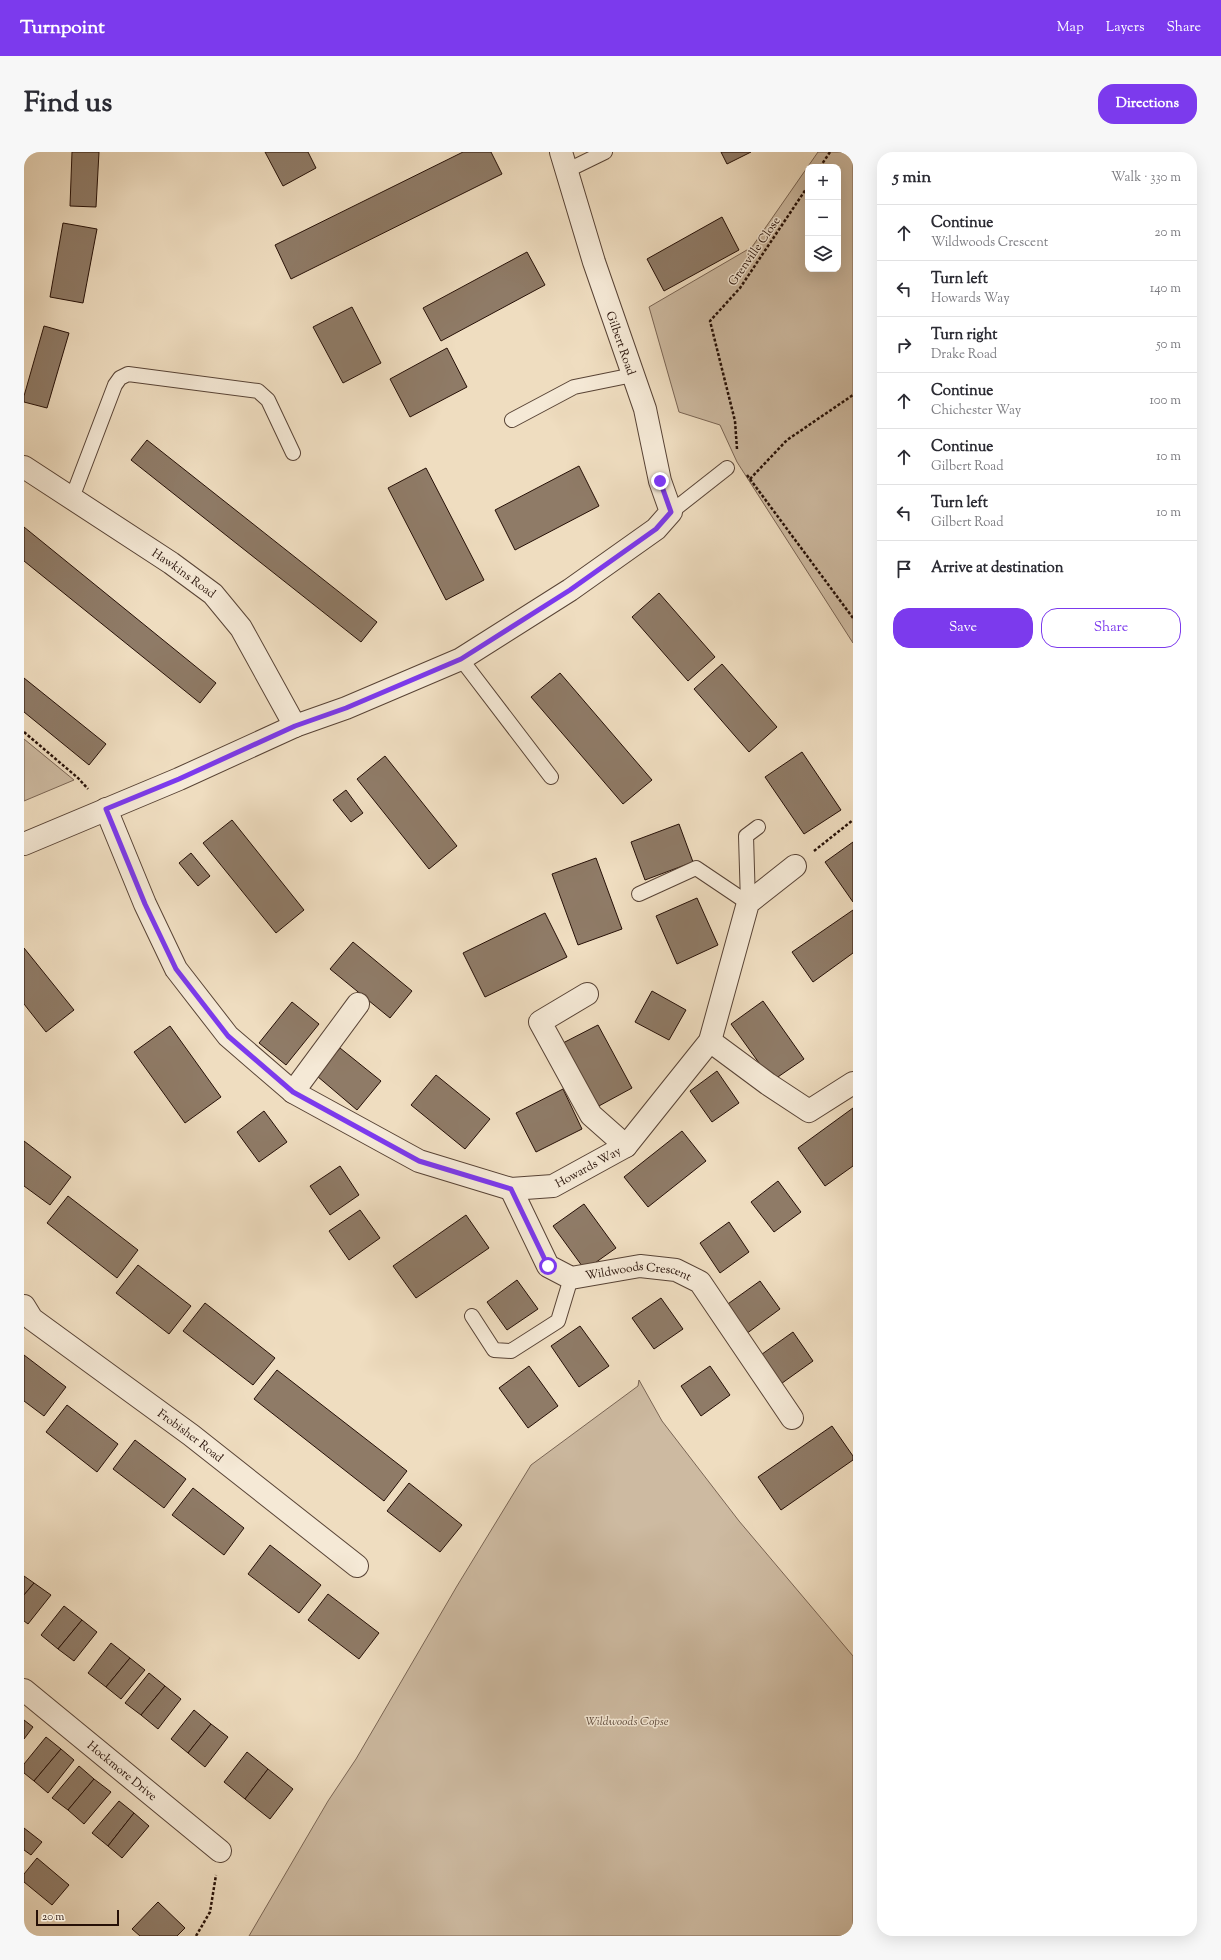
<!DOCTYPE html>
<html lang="en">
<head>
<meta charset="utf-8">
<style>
  body { margin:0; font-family:"Sorts Mill Goudy",serif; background:#f7f7f7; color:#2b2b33 }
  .controls { position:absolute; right:12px; top:12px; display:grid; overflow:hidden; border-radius:8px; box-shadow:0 4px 16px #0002 }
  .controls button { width:36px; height:36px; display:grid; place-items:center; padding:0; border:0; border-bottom:1px solid #e1e1e2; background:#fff; color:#2b2b33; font:20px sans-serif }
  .scale { position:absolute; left:12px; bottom:10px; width:83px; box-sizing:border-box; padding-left:4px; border:2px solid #261007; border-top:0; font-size:11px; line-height:14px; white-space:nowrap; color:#261007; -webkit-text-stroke:3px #f5e9d6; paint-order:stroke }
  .stop { position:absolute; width:12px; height:12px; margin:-9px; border:3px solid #7c3aed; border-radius:50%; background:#fff }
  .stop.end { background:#7c3aed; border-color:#fff; box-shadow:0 1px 4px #0008 }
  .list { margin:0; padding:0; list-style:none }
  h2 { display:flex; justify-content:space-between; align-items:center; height:52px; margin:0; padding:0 16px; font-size:17px }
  h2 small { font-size:13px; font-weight:400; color:#7c7c81 }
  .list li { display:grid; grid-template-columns:26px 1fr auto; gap:12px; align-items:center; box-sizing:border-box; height:56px; padding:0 16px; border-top:1px solid #e1e1e2 }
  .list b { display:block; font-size:15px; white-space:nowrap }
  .list p { margin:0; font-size:13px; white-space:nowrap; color:#7c7c81 }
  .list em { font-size:13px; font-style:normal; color:#7c7c81 }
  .actions { display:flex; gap:8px; padding:12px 16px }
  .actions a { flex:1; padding:9px 0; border:1px solid #7c3aed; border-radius:16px; text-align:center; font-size:14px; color:#7c3aed }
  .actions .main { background:#7c3aed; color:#fff }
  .icon { flex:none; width:22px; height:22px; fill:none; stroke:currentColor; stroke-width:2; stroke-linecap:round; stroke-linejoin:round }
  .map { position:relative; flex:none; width:829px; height:1784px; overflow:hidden; border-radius:16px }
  header { display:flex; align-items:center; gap:24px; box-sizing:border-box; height:56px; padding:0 20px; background:#7c3aed; color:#fff }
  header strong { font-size:19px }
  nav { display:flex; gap:22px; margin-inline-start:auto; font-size:14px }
  .intro { display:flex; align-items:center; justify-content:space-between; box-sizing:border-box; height:96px; padding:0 24px }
  h1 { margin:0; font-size:28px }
  .button { padding:10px 18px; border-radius:16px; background:#7c3aed; color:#fff; font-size:14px; font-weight:700 }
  main { display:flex; gap:24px; padding:0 24px }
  aside { flex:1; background:#fff; border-radius:16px; box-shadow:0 4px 16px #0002 }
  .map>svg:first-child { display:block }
  .green { fill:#cdbaa1; stroke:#7a6554; fill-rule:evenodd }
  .building { fill:#8f7b67; stroke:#261007 }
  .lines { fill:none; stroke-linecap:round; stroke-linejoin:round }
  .lane-casing { stroke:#584335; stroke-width:16 }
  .street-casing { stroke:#584335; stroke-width:24 }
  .path { stroke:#261007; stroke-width:2.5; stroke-dasharray:3 2; stroke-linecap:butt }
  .lane { stroke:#f5e9d6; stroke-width:14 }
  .street { stroke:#f5e9d6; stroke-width:22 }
  .route { stroke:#7c3aed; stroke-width:5 }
  .labels { text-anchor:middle; stroke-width:3; stroke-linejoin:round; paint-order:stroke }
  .street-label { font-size:12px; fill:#261007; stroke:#f5e9d6 }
  .park-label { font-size:12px; font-style:italic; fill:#604c3d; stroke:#f5e9d6 }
</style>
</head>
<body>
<header>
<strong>Turnpoint</strong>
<nav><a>Map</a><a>Layers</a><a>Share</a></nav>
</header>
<div class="intro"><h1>Find us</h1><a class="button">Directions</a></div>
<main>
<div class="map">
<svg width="829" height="1784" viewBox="0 0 829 1784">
  <rect width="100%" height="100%" fill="#efddc0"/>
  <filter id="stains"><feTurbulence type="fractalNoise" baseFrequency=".005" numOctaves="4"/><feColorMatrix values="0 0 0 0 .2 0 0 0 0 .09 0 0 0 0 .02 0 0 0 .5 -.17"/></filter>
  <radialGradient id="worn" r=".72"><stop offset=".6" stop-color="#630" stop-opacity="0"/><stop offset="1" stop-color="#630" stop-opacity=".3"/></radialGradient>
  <g class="green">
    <path d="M794,0H829V491L713,310L696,273L655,260L625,155L728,95ZM784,15H814V117H784Z"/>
    <path d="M0,587L50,628L0,649Z"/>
    <path d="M615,1228L638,1269L715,1369L829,1504V1784H225L304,1649L332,1607L433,1434L507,1313L614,1234Z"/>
  </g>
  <g class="building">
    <path d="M48,0H75L72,55L46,54Z"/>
    <path d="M241,0H284L292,16L259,34Z"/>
    <path d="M439,0H467L478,22L267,127L251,93Z"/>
    <path d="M697,0H727L703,12Z"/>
    <path d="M698,65L715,98L640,139L623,107Z"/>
    <path d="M39,71L73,77L59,151L26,145Z"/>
    <path d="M503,100L521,133L417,189L399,156Z"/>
    <path d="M328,155L357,211L319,231L289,175Z"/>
    <path d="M20,174L45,181L23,256L0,250V244Z"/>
    <path d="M423,196L443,235L386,265L366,227Z"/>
    <path d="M123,288L353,470L337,490L107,308Z"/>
    <path d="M555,314L575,354L491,398L471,358Z"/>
    <path d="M402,316L460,428L422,448L364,336Z"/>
    <path d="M0,375L192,531L176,551L0,409Z"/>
    <path d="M635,441L691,505L664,529L608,465Z"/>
    <path d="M698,512L753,575L725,600L670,537Z"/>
    <path d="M536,521L628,628L599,652L507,545Z"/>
    <path d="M0,526L82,592L65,613L0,560Z"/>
    <path d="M778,600L817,658L780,682L741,625Z"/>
    <path d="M361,604L433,694L405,717L333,627Z"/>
    <path d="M322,638L339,661L327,670L309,648Z"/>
    <path d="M208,668L280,758L252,781L179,691Z"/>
    <path d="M655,672L669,710L621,728L607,690Z"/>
    <path d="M829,690V750L801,710Z"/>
    <path d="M167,701L186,724L174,734L155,711Z"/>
    <path d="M572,706L598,777L554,793L528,722Z"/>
    <path d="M673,746L694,793L653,812L632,764Z"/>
    <path d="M829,758V801L789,830L768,800Z"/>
    <path d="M521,761L543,805L461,845L439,801Z"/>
    <path d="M329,790L388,839L366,866L306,817Z"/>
    <path d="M0,796L50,858L22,880L0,852Z"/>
    <path d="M628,839L662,858L645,888L611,870Z"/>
    <path d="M739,849L780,907L748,929L707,872Z"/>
    <path d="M268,850L295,872L262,913L235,891Z"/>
    <path d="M574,873L608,936L573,955L539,891Z"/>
    <path d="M146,874L197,945L161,971L110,900Z"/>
    <path d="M316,896L357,929L333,958L293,924Z"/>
    <path d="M693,919L715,951L688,970L666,939Z"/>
    <path d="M412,923L466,967L441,997L387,953Z"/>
    <path d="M539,937L558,977L512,1000L492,961Z"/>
    <path d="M829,956V1014L801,1034L774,996Z"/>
    <path d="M240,959L263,990L235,1010L213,980Z"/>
    <path d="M658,979L682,1009L624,1055L600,1025Z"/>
    <path d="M0,989L47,1025L26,1053L0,1034Z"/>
    <path d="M316,1014L335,1043L306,1063L286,1034Z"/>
    <path d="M754,1029L777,1060L750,1080L727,1050Z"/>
    <path d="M44,1044L114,1098L93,1126L23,1071Z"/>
    <path d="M560,1052L592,1096L561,1118L529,1074Z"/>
    <path d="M336,1058L356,1086L325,1108L305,1079Z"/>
    <path d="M442,1063L465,1096L392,1146L369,1114Z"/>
    <path d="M705,1070L725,1100L696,1121L676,1091Z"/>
    <path d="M114,1113L167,1154L145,1182L92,1141Z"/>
    <path d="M493,1128L514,1157L483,1178L463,1150Z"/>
    <path d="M736,1129L756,1157L722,1182L701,1154Z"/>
    <path d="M637,1146L659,1177L630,1197L608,1166Z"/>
    <path d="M181,1151L251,1206L229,1233L159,1179Z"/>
    <path d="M556,1174L585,1214L555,1235L527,1194Z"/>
    <path d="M769,1180L789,1209L754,1234L734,1205Z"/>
    <path d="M0,1203L42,1235L20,1264L0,1249Z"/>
    <path d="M505,1214L534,1254L504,1276L475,1236Z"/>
    <path d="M686,1214L706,1243L677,1264L657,1234Z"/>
    <path d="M253,1218L383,1319L360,1349L230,1247Z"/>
    <path d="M43,1253L94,1292L73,1320L22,1280Z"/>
    <path d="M808,1274L829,1304V1308L757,1358L734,1325Z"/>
    <path d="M111,1288L162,1327L140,1356L89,1317Z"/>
    <path d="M385,1331L438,1373L416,1400L363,1359Z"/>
    <path d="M169,1336L220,1376L200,1403L148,1363Z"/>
    <path d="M246,1393L297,1433L275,1461L224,1422Z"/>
    <path d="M0,1424L10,1431L0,1443Z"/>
    <path d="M10,1431L27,1443L4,1472L0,1469V1443Z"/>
    <path d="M304,1442L355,1481L335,1507L284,1468Z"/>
    <path d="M40,1454L58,1468L34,1497L17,1483Z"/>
    <path d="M58,1468L73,1480L50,1509L34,1497Z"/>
    <path d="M87,1491L106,1506L82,1535L64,1521Z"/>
    <path d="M106,1506L121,1518L97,1547L82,1535Z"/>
    <path d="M125,1521L141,1534L117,1563L101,1551Z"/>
    <path d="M141,1534L157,1547L134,1577L117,1563Z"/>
    <path d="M170,1558L187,1572L164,1601L147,1587Z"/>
    <path d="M0,1568L9,1575L0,1587Z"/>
    <path d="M187,1572L204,1585L181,1615L164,1601Z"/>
    <path d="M22,1585L37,1597L10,1629L0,1621V1612Z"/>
    <path d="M37,1597L50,1608L24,1641L10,1629Z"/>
    <path d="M223,1600L244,1617L221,1647L200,1630Z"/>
    <path d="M55,1614L70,1627L44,1658L28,1646Z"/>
    <path d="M244,1617L269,1637L246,1667L221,1647Z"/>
    <path d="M70,1627L87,1640L60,1672L44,1658Z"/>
    <path d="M95,1649L110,1661L84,1694L68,1681Z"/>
    <path d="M110,1661L125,1674L98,1706L84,1694Z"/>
    <path d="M0,1676L18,1690L7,1703L0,1698Z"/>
    <path d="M13,1706L45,1733L28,1753L0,1730V1722Z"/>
    <path d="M134,1750L161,1776L153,1784H116L108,1777Z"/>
  </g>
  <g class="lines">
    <defs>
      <g id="lane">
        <path d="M542,19L581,0"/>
        <path d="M488,268L550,235L609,223"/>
        <path d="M48,346L91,233L96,226L104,222L234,239L244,248L269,301"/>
        <path d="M647,360L703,316"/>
        <path d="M437,507L527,625"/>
        <path d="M615,742L672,716L724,751"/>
        <path d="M724,751L722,684L734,675"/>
        <path d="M448,1164L470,1198L487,1199L534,1169L547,1126"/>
      </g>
      <g id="street">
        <path id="s1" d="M0,315L147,411L189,442L217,476L271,574"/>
        <path id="s2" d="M82,657L121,752L152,817L204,884L269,940L395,1009L487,1037L529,1034L602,994L686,889L724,751L771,714"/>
        <path d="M0,692L155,627L271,574L322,556L437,507L546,438L632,377L647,360L636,329L621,257L570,110L537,0"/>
        <path d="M563,842L516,870L567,963L602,994"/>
        <path d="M686,889L744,932L785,959L829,931"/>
        <path d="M269,940L334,852"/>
        <path id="s3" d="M487,1037L524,1114L547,1126L616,1114L652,1118L676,1130L768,1266"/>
        <path id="s4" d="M0,1154L8,1167L167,1283L333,1414"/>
        <path id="s5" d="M0,1538L196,1699"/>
      </g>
    </defs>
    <use href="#lane" class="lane-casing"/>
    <use href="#street" class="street-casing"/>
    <g class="path">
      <path d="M796,15L806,0"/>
      <path d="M713,297L711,269L686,169L716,136L784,34"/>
      <path d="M723,323L829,466"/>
      <path d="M726,327L763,288L829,243"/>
      <path d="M0,580L54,626L64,637"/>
      <path d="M790,699L829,668"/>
      <path d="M172,1784L186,1760L192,1723"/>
    </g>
    <use href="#lane" class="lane"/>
    <use href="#street" class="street"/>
  </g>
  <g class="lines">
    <path class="route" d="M524,1114L487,1037L395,1009L269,940L204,884L152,817L121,752L82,657L155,627L271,574L322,556L437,507L546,438L632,377L647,360L636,329"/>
  </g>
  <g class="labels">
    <g class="street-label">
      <text transform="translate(730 99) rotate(-55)" y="4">Grenville Close</text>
      <text transform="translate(597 191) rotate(71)" y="4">Gilbert Road</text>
      <text dy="4" stroke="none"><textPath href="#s1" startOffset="192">Hawkins Road</textPath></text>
      <text dy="4" stroke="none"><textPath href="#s2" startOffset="667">Howards Way</textPath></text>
      <text dy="4" stroke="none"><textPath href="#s3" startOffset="180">Wildwoods Crescent</textPath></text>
      <text dy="4" stroke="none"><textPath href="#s4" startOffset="212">Frobisher Road</textPath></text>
      <text dy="4" stroke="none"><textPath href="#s5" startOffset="127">Hockmore Drive</textPath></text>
    </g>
    <g class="park-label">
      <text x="603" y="1573">Wildwoods Copse</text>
    </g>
  </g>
  <rect width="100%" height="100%" filter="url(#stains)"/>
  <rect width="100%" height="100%" fill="url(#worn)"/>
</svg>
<div class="controls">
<button>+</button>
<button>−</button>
<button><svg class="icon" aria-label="layers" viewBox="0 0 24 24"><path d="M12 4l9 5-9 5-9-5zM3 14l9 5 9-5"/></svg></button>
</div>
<div class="scale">20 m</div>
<div class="stop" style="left:524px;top:1114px"></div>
<div class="stop end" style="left:636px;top:329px"></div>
</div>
<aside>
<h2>5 min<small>Walk · 330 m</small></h2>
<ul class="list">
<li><svg class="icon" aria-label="ahead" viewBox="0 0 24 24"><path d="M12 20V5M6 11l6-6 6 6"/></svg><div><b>Continue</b><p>Wildwoods Crescent</p></div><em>20 m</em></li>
<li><svg class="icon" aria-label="left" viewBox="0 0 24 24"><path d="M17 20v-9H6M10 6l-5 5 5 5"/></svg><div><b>Turn left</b><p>Howards Way</p></div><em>140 m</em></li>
<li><svg class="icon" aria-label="right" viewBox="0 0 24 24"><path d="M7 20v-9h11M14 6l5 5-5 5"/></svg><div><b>Turn right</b><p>Drake Road</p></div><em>50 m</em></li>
<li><svg class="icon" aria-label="ahead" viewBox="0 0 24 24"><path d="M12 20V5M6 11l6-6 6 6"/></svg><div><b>Continue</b><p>Chichester Way</p></div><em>100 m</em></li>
<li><svg class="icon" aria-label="ahead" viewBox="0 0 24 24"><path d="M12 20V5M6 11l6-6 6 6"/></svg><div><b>Continue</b><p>Gilbert Road</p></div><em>10 m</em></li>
<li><svg class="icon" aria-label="left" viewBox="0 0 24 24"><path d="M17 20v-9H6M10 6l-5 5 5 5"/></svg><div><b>Turn left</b><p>Gilbert Road</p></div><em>10 m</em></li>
<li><svg class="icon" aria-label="arrive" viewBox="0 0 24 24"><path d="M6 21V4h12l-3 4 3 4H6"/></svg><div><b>Arrive at destination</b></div></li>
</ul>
<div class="actions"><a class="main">Save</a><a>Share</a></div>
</aside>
</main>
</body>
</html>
